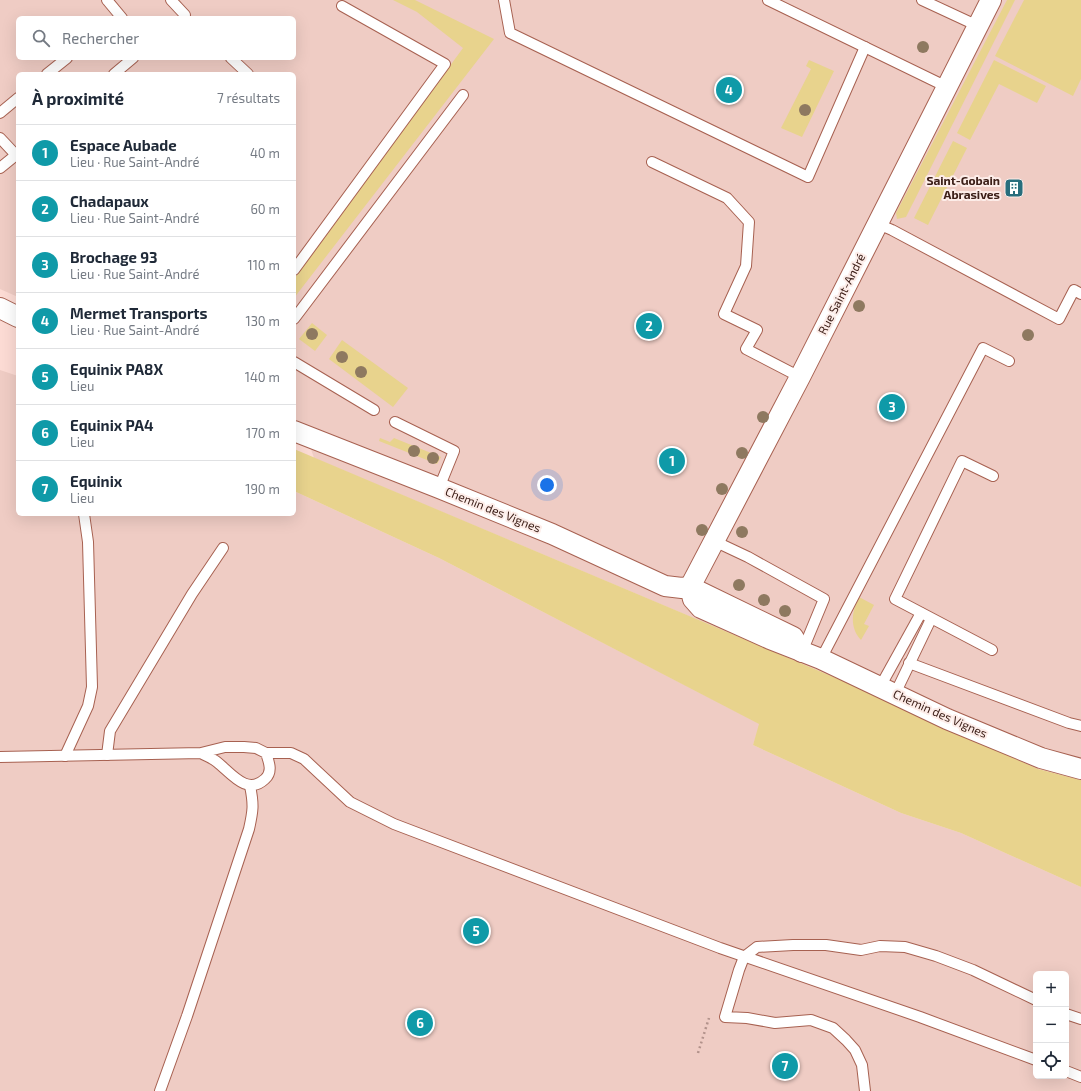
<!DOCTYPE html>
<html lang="fr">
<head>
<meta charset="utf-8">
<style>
  body { margin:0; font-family:"Exo 2",sans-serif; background:#f6f6f7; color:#1f2937 }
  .controls { position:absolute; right:12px; bottom:12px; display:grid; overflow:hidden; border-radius:6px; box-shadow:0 4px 16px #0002 }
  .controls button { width:36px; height:36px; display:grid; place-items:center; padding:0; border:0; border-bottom:1px solid #e0e1e3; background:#fff; color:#1f2937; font:20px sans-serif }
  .you { position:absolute; left:547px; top:485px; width:14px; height:14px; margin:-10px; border:3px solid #fff; border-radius:50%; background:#1a73e8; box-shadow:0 0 0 6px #1a73e833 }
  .badge { display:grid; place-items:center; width:26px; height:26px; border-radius:50%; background:#0f766e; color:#fff; font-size:13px; font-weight:700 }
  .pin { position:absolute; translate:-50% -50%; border:2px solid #fff; box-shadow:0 1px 4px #0006 }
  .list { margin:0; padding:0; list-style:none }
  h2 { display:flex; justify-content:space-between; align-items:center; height:52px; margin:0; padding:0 16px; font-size:17px }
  h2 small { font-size:13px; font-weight:400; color:#747a83 }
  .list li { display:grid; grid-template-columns:26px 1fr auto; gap:12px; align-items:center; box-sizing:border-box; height:56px; padding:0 16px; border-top:1px solid #e0e1e3 }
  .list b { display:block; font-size:15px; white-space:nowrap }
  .list p { margin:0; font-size:13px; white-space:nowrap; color:#747a83 }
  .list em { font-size:13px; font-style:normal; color:#747a83 }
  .icon { flex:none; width:22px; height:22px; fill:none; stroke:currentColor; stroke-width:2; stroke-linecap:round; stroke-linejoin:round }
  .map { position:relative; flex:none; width:1081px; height:1091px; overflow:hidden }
  .search { position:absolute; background:#fff; box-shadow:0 4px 16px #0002; left:16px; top:16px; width:280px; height:44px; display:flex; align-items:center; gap:10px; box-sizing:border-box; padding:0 14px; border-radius:6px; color:#747a83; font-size:15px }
  .panel { position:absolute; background:#fff; box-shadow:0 4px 16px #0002; left:16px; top:72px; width:280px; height:444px; border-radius:6px }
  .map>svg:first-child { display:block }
  .built { fill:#efccc4; fill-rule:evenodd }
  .green { fill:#e8d38d }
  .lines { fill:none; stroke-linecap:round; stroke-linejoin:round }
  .service-casing { stroke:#a76151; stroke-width:12 }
  .minor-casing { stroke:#a76151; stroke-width:22 }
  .path { stroke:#b2928b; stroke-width:2.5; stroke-dasharray:2 3; stroke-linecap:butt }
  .service { stroke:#fff; stroke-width:10 }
  .minor { stroke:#fff; stroke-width:20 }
  .tree { fill:#8e7960 }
  .labels { text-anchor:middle; stroke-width:4; stroke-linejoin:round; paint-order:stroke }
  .poi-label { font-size:12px; font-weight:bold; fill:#3d2019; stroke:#fdede9; text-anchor:end }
  .street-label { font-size:12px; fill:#3d2019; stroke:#fdede9 }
</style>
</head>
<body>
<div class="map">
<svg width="1081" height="1091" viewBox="0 0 1081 1091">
  <rect width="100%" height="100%" fill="#fcdbd4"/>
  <g class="built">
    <path d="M0,0H1081V780L1038,769L843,681L314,458L302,423L294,420V74H18V297L0,289ZM18,18H294V58H18Z"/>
    <path d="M0,370L18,376V514H294V491L439,558L760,724L753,745L901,813L961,833L1081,887V1091H0ZM1036,974H1066V1076H1036Z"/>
  </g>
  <g class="green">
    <path d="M393,0H415L494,39L294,298V279L463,48L417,12Z"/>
    <path d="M1007,0H1015L906,217L897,219L896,213Z"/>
    <path d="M1024,0H1081V79L1073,96L995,56Z"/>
    <path d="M809,60L834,71L802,137L781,128L811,69L806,66Z"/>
    <path d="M994,60L1046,86L1037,103L999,84L970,140L957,133Z"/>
    <path d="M953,141L967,148L928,225L914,218Z"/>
    <path d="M312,323L327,335L315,351L299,339Z"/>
    <path d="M342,340L408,388L393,407L329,359Z"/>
    <path d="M380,438L390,442L394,438L441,457L437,464L379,441Z"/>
    <path d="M294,449L843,681L1038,769L1081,780V887L961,833L901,813L753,745L759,724L439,558L294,491Z"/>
    <path d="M859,597L874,605L864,624L869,626L861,640C849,627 852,611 859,597Z"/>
  </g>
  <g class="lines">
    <defs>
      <g id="service">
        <path d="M107,0L122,18"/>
        <path d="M171,0L185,15"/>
        <path d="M504,0L510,33L808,177L865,47"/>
        <path d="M768,0L947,87"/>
        <path d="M922,0L978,26"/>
        <path d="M231,58L248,74"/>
        <path d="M47,74L67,58"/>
        <path d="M114,74L133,58"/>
        <path d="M0,113L18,98"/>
        <path d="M0,138L16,155L0,168"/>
        <path d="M652,162L727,198L749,222L746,266L724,314L757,330L746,349L800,377"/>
        <path d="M878,224L892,230L1059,319L1074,290L1081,294"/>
        <path d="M294,270L445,64L342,6"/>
        <path d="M294,319L463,95"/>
        <path d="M294,362L374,410"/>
        <path d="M395,422L454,451L439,488"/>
        <path d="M714,541L748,557L824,599L802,652"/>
        <path d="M992,650L895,599L962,461L993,476"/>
        <path d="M821,659L983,348L1009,361"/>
        <path d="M909,663L1069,723L1081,726"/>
        <path d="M880,687L921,613"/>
        <path d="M895,694L931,619"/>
        <path d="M266,753H291L304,759L350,802L394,824L720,948L920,1017L1036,1060"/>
        <path d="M107,755L110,731L192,594L223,548"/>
        <path d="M65,756L88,706L92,687L88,542L84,514"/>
        <path d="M0,757L201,753L225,747H244L256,748L266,753C269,762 273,772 265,779C247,796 231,773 217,762C212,758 206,756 201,753"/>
        <path d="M1066,1014L1081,1019"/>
        <path d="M1066,1071L1081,1077"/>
        <path d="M160,1091L187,1016L249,829C253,811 254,805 250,786"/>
        <path d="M865,1091L862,1065L855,1050L846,1040L833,1028L811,1020L775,1023L747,1018L725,1017L739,970L744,957L757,947L793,945H826L861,950L880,946L905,947L936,956L973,970L1036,1000"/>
      </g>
      <g id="minor">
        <path d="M0,308L18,317"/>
        <path d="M294,431L439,488L552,534L665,586L682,588L690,587L793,637L802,652"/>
        <path d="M690,587L800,377L991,0"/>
        <path d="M690,587L693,599L701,608L770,639L821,659L947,719L1041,758L1081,769"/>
      </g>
    </defs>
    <use href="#service" class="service-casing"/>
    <use href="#minor" class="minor-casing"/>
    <path class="path" d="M698,1053L709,1018"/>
    <use href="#service" class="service"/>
    <use href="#minor" class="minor"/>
  </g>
  <g class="tree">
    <circle cx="923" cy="47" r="6"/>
    <circle cx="805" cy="110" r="6"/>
    <circle cx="859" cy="306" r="6"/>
    <circle cx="312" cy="334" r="6"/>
    <circle cx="1028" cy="335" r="6"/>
    <circle cx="342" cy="357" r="6"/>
    <circle cx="361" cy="372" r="6"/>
    <circle cx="763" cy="417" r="6"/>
    <circle cx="414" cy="451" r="6"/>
    <circle cx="742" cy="453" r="6"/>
    <circle cx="433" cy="458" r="6"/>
    <circle cx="722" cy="489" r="6"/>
    <circle cx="702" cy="530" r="6"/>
    <circle cx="742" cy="532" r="6"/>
    <circle cx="739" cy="585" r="6"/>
    <circle cx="764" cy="600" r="6"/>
    <circle cx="785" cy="611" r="6"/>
  </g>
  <defs>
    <symbol id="building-square" viewBox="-11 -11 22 22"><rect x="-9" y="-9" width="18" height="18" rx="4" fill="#286e7d" stroke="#fdede9"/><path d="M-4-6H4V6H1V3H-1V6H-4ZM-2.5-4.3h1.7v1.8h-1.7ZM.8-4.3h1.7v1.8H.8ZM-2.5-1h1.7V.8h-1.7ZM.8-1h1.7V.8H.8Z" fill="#fff"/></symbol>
  </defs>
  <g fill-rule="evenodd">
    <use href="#building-square" x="1003" y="177" width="22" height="22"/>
  </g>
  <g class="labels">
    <g class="poi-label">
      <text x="1000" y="185">Saint-Gobain<tspan x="1000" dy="14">Abrasives</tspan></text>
    </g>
    <g class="street-label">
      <text transform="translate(842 294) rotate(-63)" y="4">Rue Saint-André</text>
      <text transform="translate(493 510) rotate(22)" y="4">Chemin des Vignes</text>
      <text transform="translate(940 714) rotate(24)" y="4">Chemin des Vignes</text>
    </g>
  </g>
</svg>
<div class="controls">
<button>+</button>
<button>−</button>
<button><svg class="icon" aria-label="locate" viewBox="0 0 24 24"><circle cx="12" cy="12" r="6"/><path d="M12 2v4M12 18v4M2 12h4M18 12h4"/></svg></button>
</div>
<div class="you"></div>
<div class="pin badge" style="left:672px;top:461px;background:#0f9aa8">1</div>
<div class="pin badge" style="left:649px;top:326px;background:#0f9aa8">2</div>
<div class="pin badge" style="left:892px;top:407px;background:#0f9aa8">3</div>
<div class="pin badge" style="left:729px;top:90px;background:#0f9aa8">4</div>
<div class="pin badge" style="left:476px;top:931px;background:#0f9aa8">5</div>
<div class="pin badge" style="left:420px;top:1023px;background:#0f9aa8">6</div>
<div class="pin badge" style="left:785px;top:1066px;background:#0f9aa8">7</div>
<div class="search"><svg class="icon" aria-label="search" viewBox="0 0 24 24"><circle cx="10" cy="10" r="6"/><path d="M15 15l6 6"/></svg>Rechercher</div>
<section class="panel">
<h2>À proximité<small>7 résultats</small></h2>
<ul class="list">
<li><span class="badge" style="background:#0f9aa8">1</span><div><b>Espace Aubade</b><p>Lieu · Rue Saint-André</p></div><em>40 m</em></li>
<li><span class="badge" style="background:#0f9aa8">2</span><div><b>Chadapaux</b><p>Lieu · Rue Saint-André</p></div><em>60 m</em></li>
<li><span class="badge" style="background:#0f9aa8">3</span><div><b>Brochage 93</b><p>Lieu · Rue Saint-André</p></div><em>110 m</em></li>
<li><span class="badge" style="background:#0f9aa8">4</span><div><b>Mermet Transports</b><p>Lieu · Rue Saint-André</p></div><em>130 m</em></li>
<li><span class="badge" style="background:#0f9aa8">5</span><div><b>Equinix PA8X</b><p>Lieu</p></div><em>140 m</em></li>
<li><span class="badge" style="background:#0f9aa8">6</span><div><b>Equinix PA4</b><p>Lieu</p></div><em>170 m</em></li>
<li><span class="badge" style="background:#0f9aa8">7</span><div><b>Equinix</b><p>Lieu</p></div><em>190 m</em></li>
</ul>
</section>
</div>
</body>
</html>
